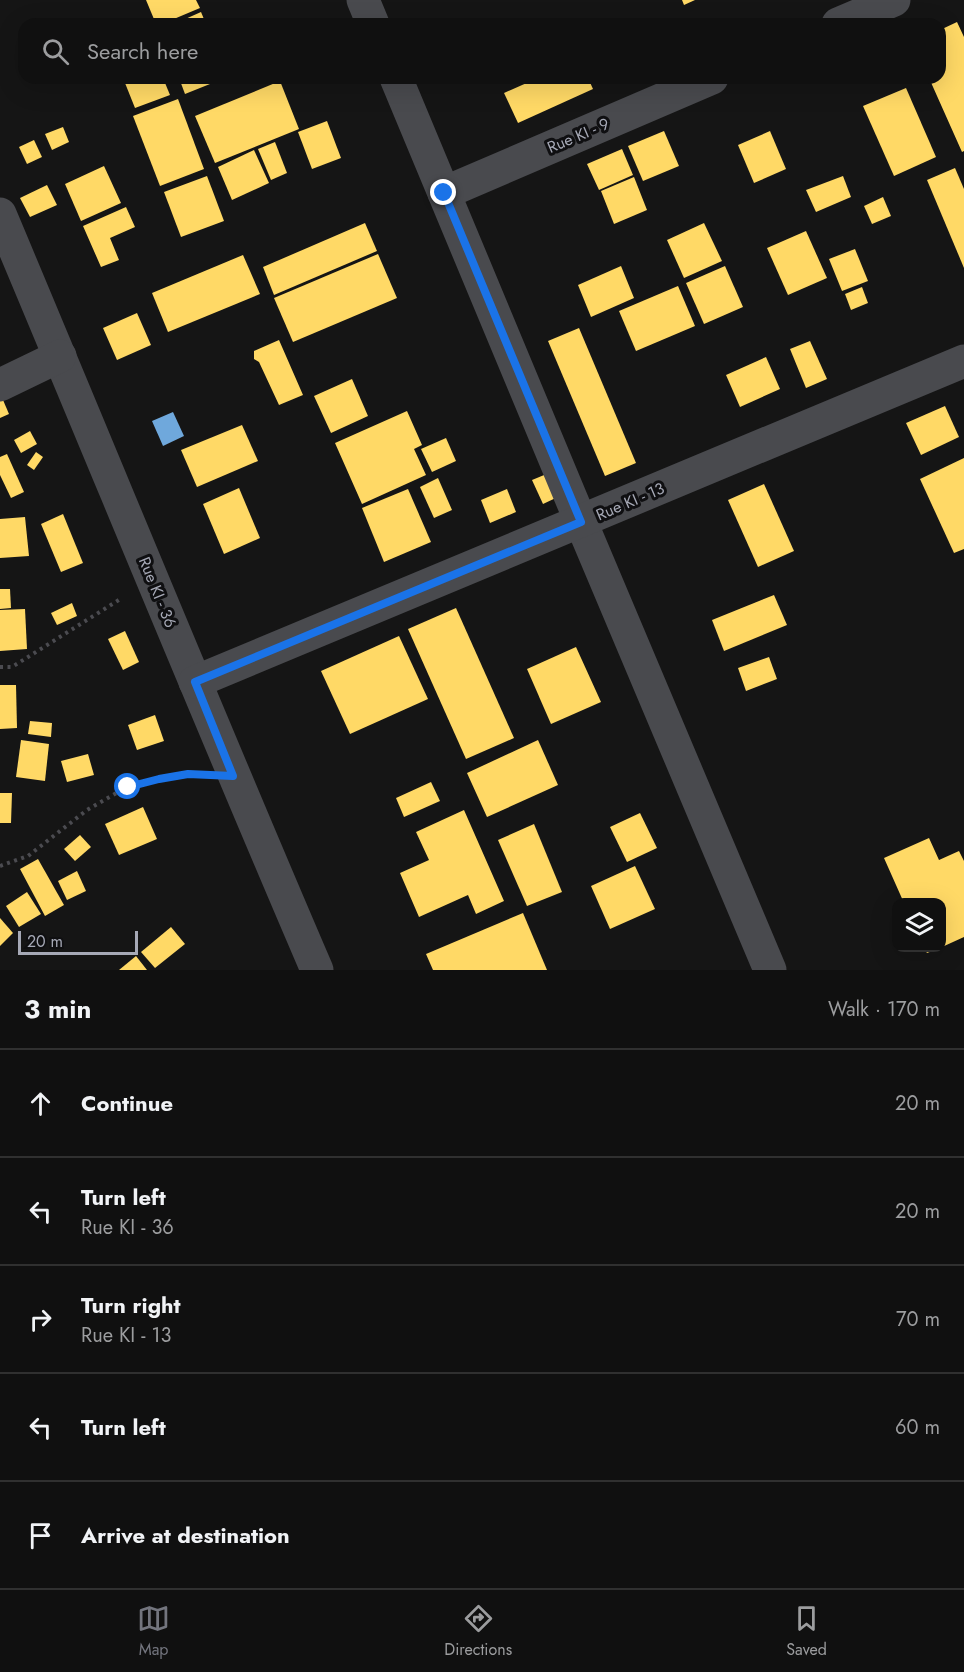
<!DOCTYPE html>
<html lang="en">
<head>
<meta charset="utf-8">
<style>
  body { margin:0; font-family:Jost,sans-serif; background:#191919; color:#f1f3f6 }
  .controls { position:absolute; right:18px; bottom:18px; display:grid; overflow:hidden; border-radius:12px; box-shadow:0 6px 24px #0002 }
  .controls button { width:54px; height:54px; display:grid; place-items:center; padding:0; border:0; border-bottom:2px solid #303030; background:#101010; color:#f1f3f6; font:30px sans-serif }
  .scale { position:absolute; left:18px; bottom:15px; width:120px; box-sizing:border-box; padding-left:6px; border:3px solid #a6a9b6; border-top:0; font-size:16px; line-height:21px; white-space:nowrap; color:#a6a9b6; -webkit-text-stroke:4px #0f0f11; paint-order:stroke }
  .stop { position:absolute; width:18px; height:18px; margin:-14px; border:4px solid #1a73e8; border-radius:50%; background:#fff }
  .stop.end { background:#1a73e8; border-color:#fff; box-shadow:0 2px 6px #0008 }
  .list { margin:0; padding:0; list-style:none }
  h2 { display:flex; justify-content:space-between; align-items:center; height:78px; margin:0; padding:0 24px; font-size:26px }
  h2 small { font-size:20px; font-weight:400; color:#9c9d9f }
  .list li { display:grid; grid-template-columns:39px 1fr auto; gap:18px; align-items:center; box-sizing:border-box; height:108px; padding:0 24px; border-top:2px solid #303030 }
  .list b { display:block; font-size:22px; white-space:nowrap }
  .list p { margin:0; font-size:20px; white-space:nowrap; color:#9c9d9f }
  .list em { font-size:20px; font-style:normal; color:#9c9d9f }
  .icon { flex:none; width:33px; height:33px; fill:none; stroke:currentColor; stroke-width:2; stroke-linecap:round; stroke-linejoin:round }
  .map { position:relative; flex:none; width:964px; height:970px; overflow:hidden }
  .search { position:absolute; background:#101010; box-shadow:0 6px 24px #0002; left:18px; right:18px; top:18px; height:66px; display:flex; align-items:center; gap:15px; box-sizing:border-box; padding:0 21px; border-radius:18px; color:#9c9d9f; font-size:22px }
  .sheet { height:618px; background:#101010 }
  nav { display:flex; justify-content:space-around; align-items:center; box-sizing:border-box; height:84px; border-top:2px solid #303030; background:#101010; font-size:16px; color:#9c9d9f }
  nav a { display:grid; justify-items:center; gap:3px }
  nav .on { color:#73757e }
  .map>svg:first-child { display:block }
  .homes { fill:#ffd966 }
  .schools { fill:#6fa8dc }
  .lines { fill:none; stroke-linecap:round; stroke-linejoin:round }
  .path { stroke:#4b4b50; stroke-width:4; stroke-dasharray:3 4.5; stroke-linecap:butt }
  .street { stroke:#494a4e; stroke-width:33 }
  .route { stroke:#1a73e8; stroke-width:8 }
  .labels { text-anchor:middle; stroke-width:6; stroke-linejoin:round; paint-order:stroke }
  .street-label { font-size:16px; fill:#a6a9b6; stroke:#0f0f11 }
</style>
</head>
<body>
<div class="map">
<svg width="964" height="970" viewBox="0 0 964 970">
  <rect width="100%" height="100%" fill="#151515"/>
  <g class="homes">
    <path d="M146,0H196L200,8L162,24H156Z"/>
    <path d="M682,0H695L684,5Z"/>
    <path d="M201,12L206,24H174Z"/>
    <path d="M957,22L964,37V151L962,152L929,78H940V30Z"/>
    <path d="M123,78H163L170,95L135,108Z"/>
    <path d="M179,78H225L185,94Z"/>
    <path d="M538,78H588L593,89L518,123L504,93Z"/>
    <path d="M280,81L299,129L215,163L195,116Z"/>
    <path d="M906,88L936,157L894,176L863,106Z"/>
    <path d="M178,99L204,169L160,186L133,116Z"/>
    <path d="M327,121L341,158L312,169L298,132Z"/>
    <path d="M63,127L69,142L52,150L45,134Z"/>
    <path d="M664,131L679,166L643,181L628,146Z"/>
    <path d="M770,131L786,169L754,183L738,145Z"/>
    <path d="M34,140L42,157L27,164L19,147Z"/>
    <path d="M275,142L287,173L271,180L258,149Z"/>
    <path d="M622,149L633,175L599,190L587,164Z"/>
    <path d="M254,150L269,183L232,200L218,167Z"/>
    <path d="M104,166L121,203L81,221L65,184Z"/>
    <path d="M955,168L964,189V268L927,180Z"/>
    <path d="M207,176L224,221L181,237L164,192Z"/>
    <path d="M843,176L851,197L816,212L806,190Z"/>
    <path d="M634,177L647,210L614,224L601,191Z"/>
    <path d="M47,185L57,205L30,217L20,198Z"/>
    <path d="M883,197L891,216L872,224L864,206Z"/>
    <path d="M126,207L135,227L110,238L119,260L101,267L83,226Z"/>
    <path d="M365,223L377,251L274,295L263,267Z"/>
    <path d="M704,223L722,261L684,278L667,240Z"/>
    <path d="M806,231L827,278L788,295L767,248Z"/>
    <path d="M855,249L868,281L842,291L829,259Z"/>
    <path d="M378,254L397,298L293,342L274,298Z"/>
    <path d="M243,255L260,294L168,332L152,293Z"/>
    <path d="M621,266L634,298L591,317L578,285Z"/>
    <path d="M725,266L743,307L704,324L686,283Z"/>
    <path d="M678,286L695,326L636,351L619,311Z"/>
    <path d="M862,287L868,303L851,310L845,294Z"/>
    <path d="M137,313L151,345L117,360L103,328Z"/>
    <path d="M579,328L636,463L605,476L548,341Z"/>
    <path d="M279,340L303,395L279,405L259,362L254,359V351Z"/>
    <path d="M810,341L827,379L806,388L790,349Z"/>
    <path d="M766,357L780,389L740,407L726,375Z"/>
    <path d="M352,379L368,416L331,433L314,396Z"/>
    <path d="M0,393L9,414L0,418Z"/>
    <path d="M945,406L959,437L921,455L906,423Z"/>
    <path d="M407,411L422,445L414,449L426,475L362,504L335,443Z"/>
    <path d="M242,425L258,461L197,487L181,450Z"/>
    <path d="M30,431L37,444L21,453L14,440Z"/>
    <path d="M446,438L456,461L432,472L421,449Z"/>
    <path d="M36,452L43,457L34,470L27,465Z"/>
    <path d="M7,454L24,492L11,498L0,475V457Z"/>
    <path d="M964,458V549L954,553L920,479Z"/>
    <path d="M549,473L560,496L543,504L532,480Z"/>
    <path d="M438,478L452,510L434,518L420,487Z"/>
    <path d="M764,484L794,551L758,567L728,500Z"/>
    <path d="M239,488L260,538L224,554L203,504Z"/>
    <path d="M408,489L431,542L384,562L362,508Z"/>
    <path d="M507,489L516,512L490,523L481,500Z"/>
    <path d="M63,514L83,563L61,572L41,524Z"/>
    <path d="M25,517L29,556L0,558V519Z"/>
    <path d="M0,589H10L11,608L0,609Z"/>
    <path d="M774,595L787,625L724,651L712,620Z"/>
    <path d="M72,603L77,616L57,625L51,613Z"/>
    <path d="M456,608L514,738L466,759L408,629Z"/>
    <path d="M25,609L27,649L0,651V610Z"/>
    <path d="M125,631L139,662L123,670L108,639Z"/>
    <path d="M399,636L428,699L350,734L321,671Z"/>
    <path d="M576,647L601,702L551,724L527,669Z"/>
    <path d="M769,657L777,679L746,691L738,668Z"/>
    <path d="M0,685H16L17,728L0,729Z"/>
    <path d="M155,715L164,741L137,750L128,725Z"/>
    <path d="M30,721L52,723L51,737L28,734Z"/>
    <path d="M21,740L49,744L45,781L16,777Z"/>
    <path d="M538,740L558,785L487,817L467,773Z"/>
    <path d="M88,754L94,775L67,782L61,761Z"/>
    <path d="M431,782L440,801L404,817L396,798Z"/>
    <path d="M0,793H12L11,823H0Z"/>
    <path d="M143,807L157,839L119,855L105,824Z"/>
    <path d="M464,810L504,901L476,914L468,895L419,917L400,873L429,860L416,832Z"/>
    <path d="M640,813L657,848L627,862L610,827Z"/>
    <path d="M534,824L562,892L527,906L498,840Z"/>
    <path d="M80,835L91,847L75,861L64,849Z"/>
    <path d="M929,838L939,860L959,851L964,861V937L942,947V903H904L884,858Z"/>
    <path d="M38,859L64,905L45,916L20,869Z"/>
    <path d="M635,866L655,909L610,929L591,886Z"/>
    <path d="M77,871L86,891L67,900L58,881Z"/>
    <path d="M27,892L41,914L19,927L6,906Z"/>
    <path d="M523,913L547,970H433L426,954Z"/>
    <path d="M0,918L13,933L0,946Z"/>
    <path d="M171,927L185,944L155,968L141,952Z"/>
    <path d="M924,948H940L927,953Z"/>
    <path d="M136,956L147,970H119Z"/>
  </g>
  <path class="schools" d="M173,412L184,436L163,446L152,421Z"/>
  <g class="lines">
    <g class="path">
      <path d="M0,667H12L122,598"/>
      <path d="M0,866L28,856L87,810L127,787L159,779L194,775"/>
    </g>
    <g class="street">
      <path d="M363,0L373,24"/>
      <path d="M838,24L894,0"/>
      <path d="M396,78L581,522L770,970"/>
      <path d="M444,193L712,78"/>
      <path d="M0,214C106,466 209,719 317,970"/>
      <path d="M0,385L60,356"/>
      <path d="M195,682L964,361"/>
    </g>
  </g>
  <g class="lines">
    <path class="route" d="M128,787L159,779L188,774L233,776L195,682L581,522L444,193"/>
  </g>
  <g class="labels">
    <g class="street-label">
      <text transform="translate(578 135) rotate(-23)" y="6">Rue KI - 9</text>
      <text transform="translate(630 501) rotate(-23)" y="6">Rue KI - 13</text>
      <text transform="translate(158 592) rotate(68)" y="6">Rue KI - 36</text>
    </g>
  </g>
</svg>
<div class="controls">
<button><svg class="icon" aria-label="layers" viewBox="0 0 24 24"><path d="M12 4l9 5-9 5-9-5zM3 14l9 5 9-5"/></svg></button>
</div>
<div class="scale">20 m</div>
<div class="stop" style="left:128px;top:787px"></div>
<div class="stop end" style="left:444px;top:193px"></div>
<div class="search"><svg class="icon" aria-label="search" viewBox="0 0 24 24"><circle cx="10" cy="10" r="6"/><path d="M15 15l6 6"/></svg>Search here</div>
</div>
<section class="sheet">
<h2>3 min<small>Walk · 170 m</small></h2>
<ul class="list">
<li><svg class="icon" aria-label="ahead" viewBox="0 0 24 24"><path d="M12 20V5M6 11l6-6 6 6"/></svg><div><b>Continue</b></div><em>20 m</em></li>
<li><svg class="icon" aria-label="left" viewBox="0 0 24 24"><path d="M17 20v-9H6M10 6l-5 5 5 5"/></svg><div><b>Turn left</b><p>Rue KI - 36</p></div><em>20 m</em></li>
<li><svg class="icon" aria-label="right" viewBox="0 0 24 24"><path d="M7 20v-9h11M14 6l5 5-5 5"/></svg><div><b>Turn right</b><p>Rue KI - 13</p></div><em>70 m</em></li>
<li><svg class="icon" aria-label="left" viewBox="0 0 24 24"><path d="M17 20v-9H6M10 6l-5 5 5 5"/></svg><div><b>Turn left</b></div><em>60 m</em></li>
<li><svg class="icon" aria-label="arrive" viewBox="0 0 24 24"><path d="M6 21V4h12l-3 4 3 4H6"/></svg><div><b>Arrive at destination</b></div></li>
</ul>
</section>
<nav>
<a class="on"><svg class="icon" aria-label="map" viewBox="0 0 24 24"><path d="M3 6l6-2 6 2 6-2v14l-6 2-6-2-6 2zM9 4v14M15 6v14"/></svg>Map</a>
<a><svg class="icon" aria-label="directions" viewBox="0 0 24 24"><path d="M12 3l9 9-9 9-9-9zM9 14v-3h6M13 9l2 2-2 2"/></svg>Directions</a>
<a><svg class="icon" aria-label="saved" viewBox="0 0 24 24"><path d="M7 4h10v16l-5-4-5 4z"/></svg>Saved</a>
</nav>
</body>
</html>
